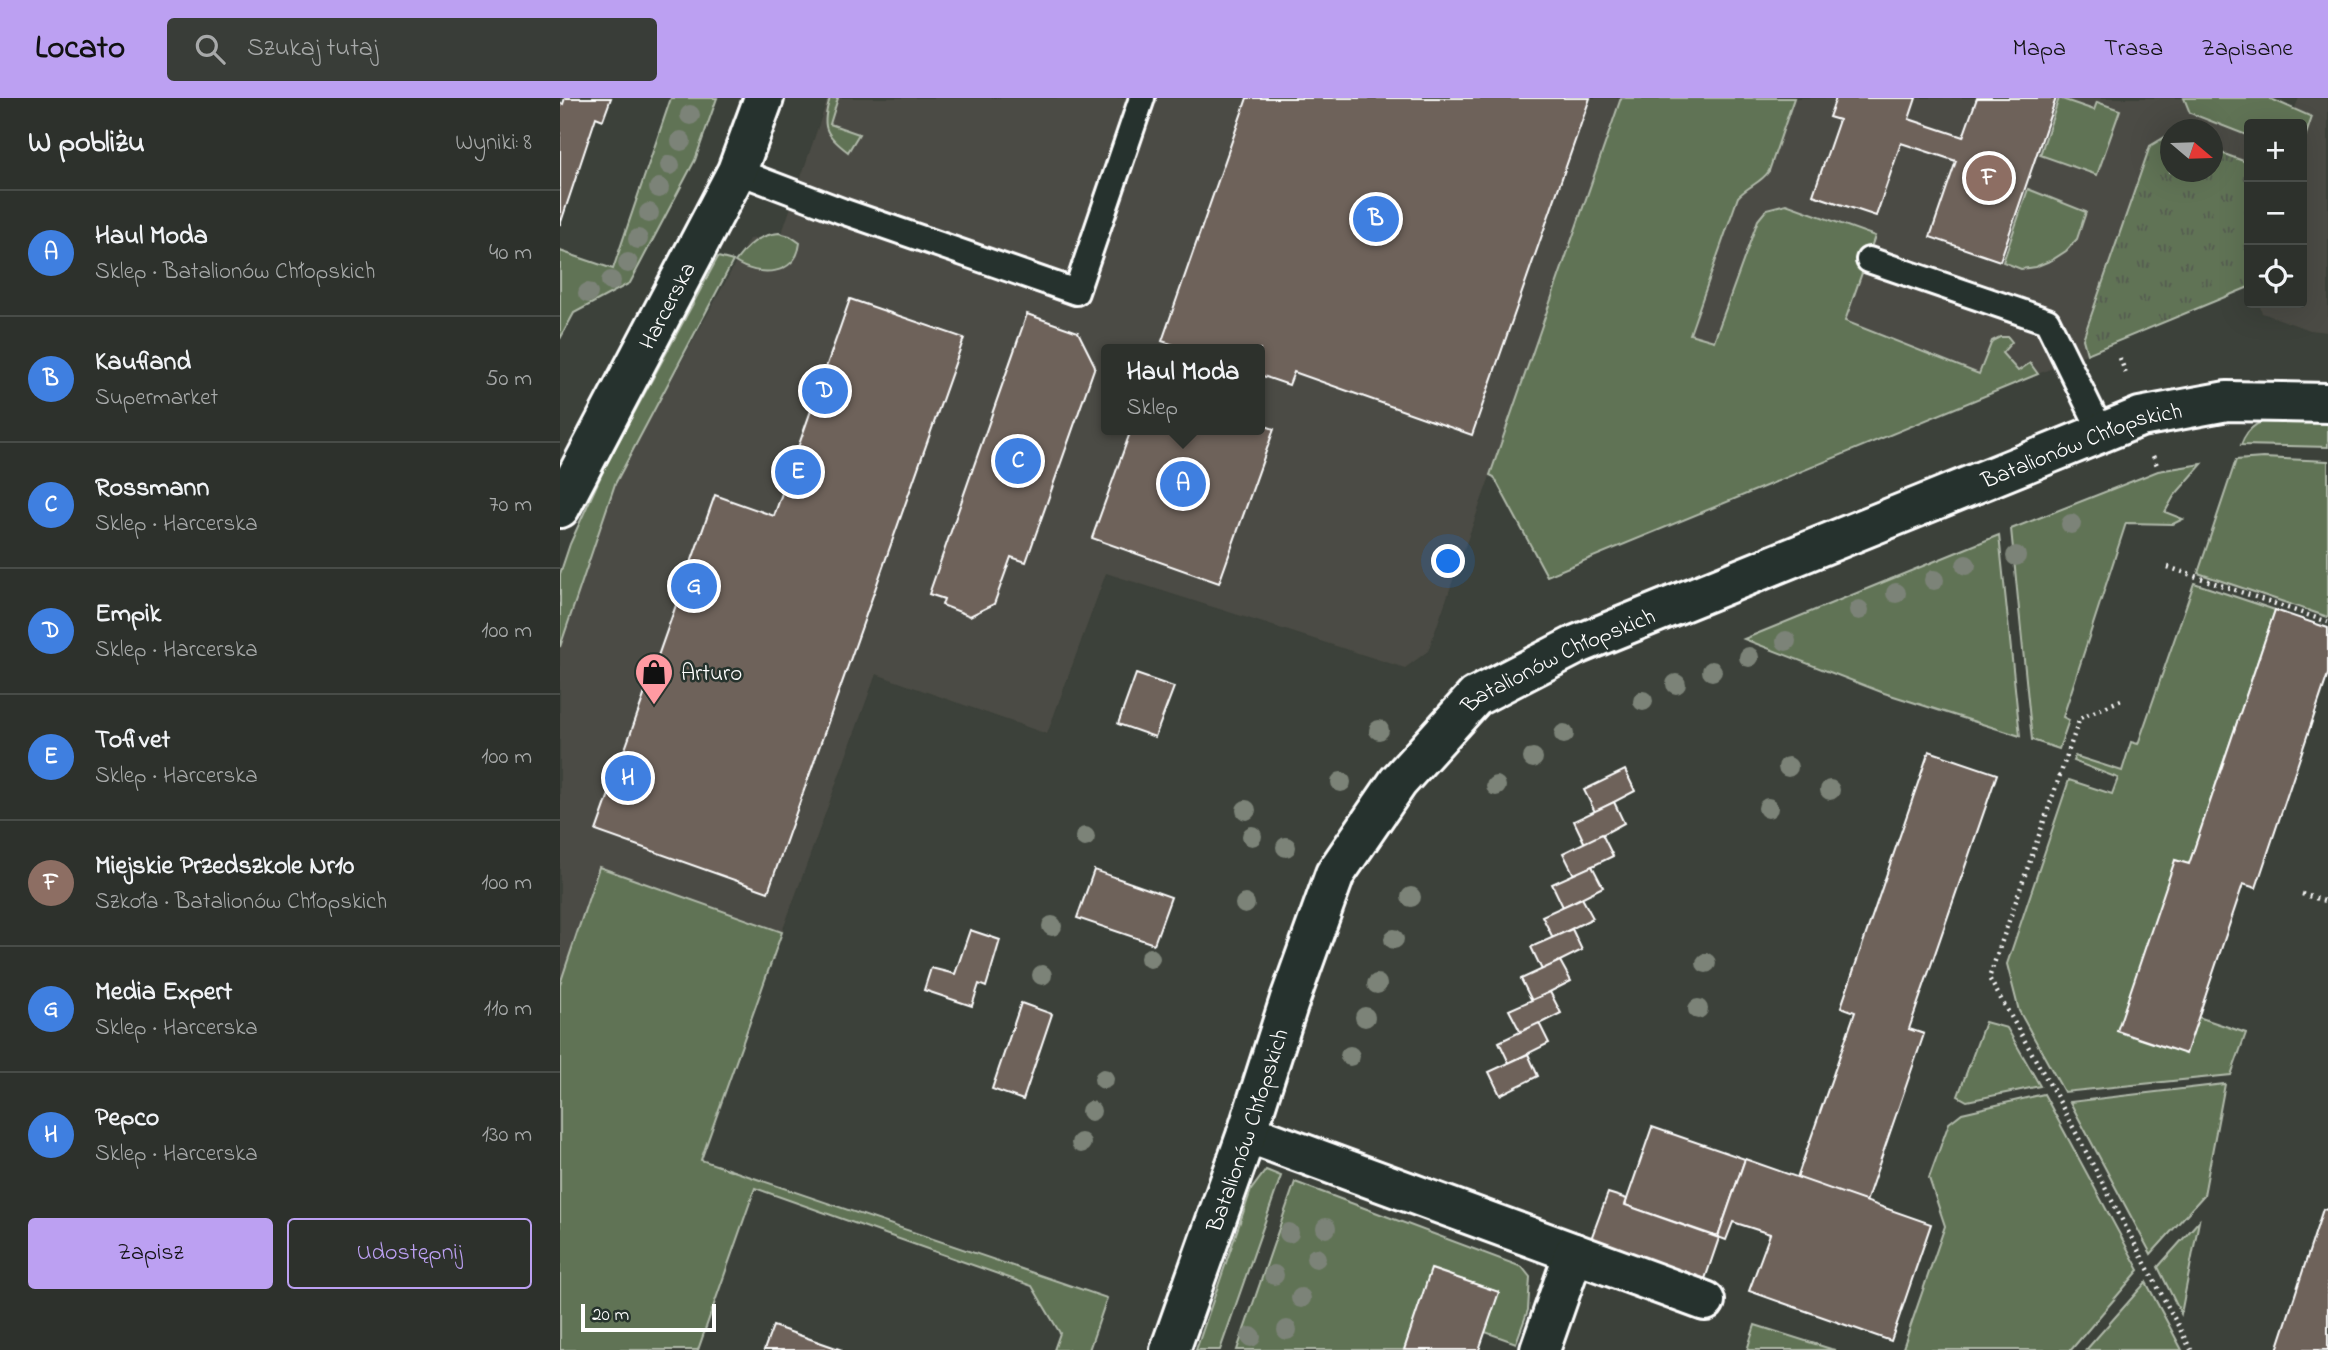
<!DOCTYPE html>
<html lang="pl">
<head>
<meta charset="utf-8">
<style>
  body { margin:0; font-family:"Indie Flower",sans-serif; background:#393d38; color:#f1f3f6 }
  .controls { position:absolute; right:21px; top:21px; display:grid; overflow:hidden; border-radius:7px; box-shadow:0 7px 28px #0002 }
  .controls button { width:63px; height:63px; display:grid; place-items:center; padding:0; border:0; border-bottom:2px solid #484c48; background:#2d312c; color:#f1f3f6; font:35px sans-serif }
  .compass { position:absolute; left:1600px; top:21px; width:63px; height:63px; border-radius:50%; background:#2d312c; box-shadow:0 7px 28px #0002; rotate:109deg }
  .scale { position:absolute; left:21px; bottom:18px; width:135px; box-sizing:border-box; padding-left:7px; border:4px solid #fff; border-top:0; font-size:19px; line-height:24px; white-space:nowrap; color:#fff; -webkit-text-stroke:5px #26332d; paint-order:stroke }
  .you { position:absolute; left:889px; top:464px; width:24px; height:24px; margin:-18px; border:5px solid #fff; border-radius:50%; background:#1a73e8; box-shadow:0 0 0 10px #1a73e833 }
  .badge { display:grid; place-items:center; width:46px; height:46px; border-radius:50%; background:#bca0f2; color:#fff; font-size:23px; font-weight:700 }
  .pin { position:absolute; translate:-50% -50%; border:4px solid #fff; box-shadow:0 2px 7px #0006 }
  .popup { position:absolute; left:541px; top:246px; width:164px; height:91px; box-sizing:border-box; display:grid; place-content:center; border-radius:7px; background:#2d312c; filter:drop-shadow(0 2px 5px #0005); font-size:23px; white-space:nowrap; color:#a7a9a9 }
  .popup b { font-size:26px; color:#f1f3f6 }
  .popup::after { content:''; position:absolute; left:50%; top:100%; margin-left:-14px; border:14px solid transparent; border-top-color:#2d312c }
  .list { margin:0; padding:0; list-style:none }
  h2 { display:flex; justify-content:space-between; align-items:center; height:91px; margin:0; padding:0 28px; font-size:30px }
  h2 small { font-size:23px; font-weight:400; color:#a7a9a9 }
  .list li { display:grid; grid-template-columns:46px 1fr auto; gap:21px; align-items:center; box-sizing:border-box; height:126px; padding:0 28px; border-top:2px solid #484c48 }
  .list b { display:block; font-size:26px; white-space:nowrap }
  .list p { margin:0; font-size:23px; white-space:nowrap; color:#a7a9a9 }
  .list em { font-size:23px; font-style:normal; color:#a7a9a9 }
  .actions { display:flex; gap:14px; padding:21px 28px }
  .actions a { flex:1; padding:16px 0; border:2px solid #bca0f2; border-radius:7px; text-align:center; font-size:24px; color:#bca0f2 }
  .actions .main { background:#bca0f2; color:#111 }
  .icon { flex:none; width:38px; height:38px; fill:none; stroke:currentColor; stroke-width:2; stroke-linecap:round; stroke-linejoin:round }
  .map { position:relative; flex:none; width:1768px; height:1252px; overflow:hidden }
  header { display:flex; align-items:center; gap:42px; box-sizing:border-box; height:98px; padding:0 35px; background:#bca0f2; color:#111 }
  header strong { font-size:33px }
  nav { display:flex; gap:38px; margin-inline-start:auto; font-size:24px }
  .search { width:490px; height:63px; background:#393d38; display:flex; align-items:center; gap:18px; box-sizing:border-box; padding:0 24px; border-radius:7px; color:#a7a9a9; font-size:26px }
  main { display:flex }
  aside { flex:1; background:#2d312c }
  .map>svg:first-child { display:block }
  .built { fill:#4b4b44; fill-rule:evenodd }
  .grass { fill:#617355; stroke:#b0b9aa; stroke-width:2 }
  .park { fill:url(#park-tufts); stroke:#b0b9aa; stroke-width:2 }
  .building { fill:#6e625a; stroke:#fff; stroke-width:2 }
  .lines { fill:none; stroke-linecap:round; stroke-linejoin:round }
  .service-casing { stroke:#fff; stroke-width:30 }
  .minor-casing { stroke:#fff; stroke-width:44 }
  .path { stroke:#fff; stroke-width:4.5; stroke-dasharray:2 5; stroke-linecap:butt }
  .service { stroke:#26332d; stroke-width:24 }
  .minor { stroke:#26332d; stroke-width:38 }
  .tree { fill:#7c8378 }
  .labels { text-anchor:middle; stroke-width:5; stroke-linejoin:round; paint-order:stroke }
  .street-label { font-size:23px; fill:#fff; stroke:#26332d }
  .poi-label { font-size:23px; fill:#fff; stroke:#26332d; text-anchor:start }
</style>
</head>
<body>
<header>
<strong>Locato</strong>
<div class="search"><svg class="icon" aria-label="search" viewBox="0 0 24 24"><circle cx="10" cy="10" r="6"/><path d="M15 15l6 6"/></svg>Szukaj tutaj</div>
<nav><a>Mapa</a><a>Trasa</a><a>Zapisane</a></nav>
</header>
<main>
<aside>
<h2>W pobliżu<small>Wyniki: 8</small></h2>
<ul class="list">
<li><span class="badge" style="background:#3f7fe0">A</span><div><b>Haul Moda</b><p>Sklep · Batalionów Chłopskich</p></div><em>40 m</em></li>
<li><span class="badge" style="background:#3f7fe0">B</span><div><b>Kaufland</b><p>Supermarket</p></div><em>50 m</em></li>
<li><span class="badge" style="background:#3f7fe0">C</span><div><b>Rossmann</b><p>Sklep · Harcerska</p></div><em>70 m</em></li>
<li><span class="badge" style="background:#3f7fe0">D</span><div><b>Empik</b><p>Sklep · Harcerska</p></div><em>100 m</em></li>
<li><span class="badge" style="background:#3f7fe0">E</span><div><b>Tofivet</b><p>Sklep · Harcerska</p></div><em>100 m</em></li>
<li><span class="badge" style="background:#8d6e63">F</span><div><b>Miejskie Przedszkole Nr10</b><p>Szkoła · Batalionów Chłopskich</p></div><em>100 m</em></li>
<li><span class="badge" style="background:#3f7fe0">G</span><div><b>Media Expert</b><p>Sklep · Harcerska</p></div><em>110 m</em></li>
<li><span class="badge" style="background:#3f7fe0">H</span><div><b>Pepco</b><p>Sklep · Harcerska</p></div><em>130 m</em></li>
</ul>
<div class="actions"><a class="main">Zapisz</a><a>Udostępnij</a></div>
</aside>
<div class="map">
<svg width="1768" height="1252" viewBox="0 0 1768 1252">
  <defs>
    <pattern id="park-tufts" width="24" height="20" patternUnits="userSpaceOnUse" patternTransform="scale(1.75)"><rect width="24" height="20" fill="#617355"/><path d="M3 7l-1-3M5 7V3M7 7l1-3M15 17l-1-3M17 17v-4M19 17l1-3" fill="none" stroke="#545c50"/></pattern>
  </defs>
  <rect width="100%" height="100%" fill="#3c413a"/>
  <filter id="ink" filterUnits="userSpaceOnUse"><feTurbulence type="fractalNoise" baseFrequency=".0143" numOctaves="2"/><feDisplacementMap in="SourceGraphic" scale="14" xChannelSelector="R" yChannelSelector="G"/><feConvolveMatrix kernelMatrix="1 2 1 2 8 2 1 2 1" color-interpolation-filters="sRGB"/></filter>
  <g filter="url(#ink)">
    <g class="built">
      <path d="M268,0H1064L868,553L845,570L546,475L487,636L316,576L222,834L39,769L0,886V539L54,386L189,141L221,138ZM546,251H700V332H546Z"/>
      <path d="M1070,0H1709L1734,12L1739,0H1768V234L1750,232L1702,215L1699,205H1742V26H1689V189L987,478ZM1610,32H1652V74H1610Z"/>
    </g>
    <g class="grass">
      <path d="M111,0H157L135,62L70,185L14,215L0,241V153L53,171Z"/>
      <path d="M270,0H278L270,26L299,36L288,54C264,36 261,28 270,0Z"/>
      <path d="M1061,0H1234L1209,73C1201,85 1188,88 1178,99L1130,236L1154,243L1198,122L1207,111L1226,106L1315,138L1285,223L1419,276L1432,243L1440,239H1448L1452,244L1442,255L1458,273L1470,265L1478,276L987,478L934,379L930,377Z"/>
      <path d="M1499,0L1534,12L1537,4L1560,12L1537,77L1480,57Z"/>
      <path d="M1624,0H1709L1752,19L1742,48V26H1689V38L1630,15Z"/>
      <path d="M1468,91L1526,114L1517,141L1506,153L1492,162L1475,169L1461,171L1443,164Z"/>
      <path d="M219,135L230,138L240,145C236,179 198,179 175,164C187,148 198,137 219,135Z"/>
      <path d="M158,159L173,163L55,386L0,549V476L10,446L44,371Z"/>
      <path d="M1722,319L1768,325V349L1681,347C1689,326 1700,323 1722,319Z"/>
      <path d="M1703,360L1768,363V519L1638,475L1676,362Z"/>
      <path d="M1642,366L1614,398L1605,414L1623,421L1613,426L1566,425L1503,619L1509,622L1499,651L1472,642L1451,431L1598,373Z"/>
      <path d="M1439,437L1460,638L1324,595L1184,541Z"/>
      <path d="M1634,485L1715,512L1629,766L1615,762L1638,919L1686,935L1671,977L1504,994L1459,913L1447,866L1509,682L1552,696L1558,680L1513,663L1515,658L1562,673L1571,644L1578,646Z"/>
      <path d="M39,769L222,834L141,1062L547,1200L529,1252H494L500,1235L472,1188L195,1090L138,1252H0V886Z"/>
      <path d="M1425,924L1447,930L1480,988L1407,1003L1398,998Z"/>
      <path d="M1665,986L1644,1097L1591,1156L1510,1004Z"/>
      <path d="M1484,996L1579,1172L1511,1252H1356L1343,1250L1385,1128L1369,1080L1389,1025L1402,1015Z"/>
      <path d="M706,1072L721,1078L660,1252H636L691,1092Z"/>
      <path d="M735,1084L962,1169L970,1179L968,1212L956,1245L925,1234L938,1194L872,1171L844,1252H677Z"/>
      <path d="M1639,1123L1621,1216L1598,1169Z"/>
      <path d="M1586,1184L1622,1252H1526Z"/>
      <path d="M1195,1227L1271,1251L1275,1252H1187Z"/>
    </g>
    <path class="park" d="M1610,36V74H1652L1653,52L1689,65V189L1527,256L1523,241L1590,48Z"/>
    <g class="building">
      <path d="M5,0H51L43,22L36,19L0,127V5L3,6Z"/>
      <path d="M687,0H1030L912,337L734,274L729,287L700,277V251H626L602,243Z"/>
      <path d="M1276,0H1356L1349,21L1403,39L1417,0H1496L1440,163L1370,139L1396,63L1341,45L1316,118L1253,97L1279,22L1269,19Z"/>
      <path d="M290,201L404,240L208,794L36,733L155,397L214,418Z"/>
      <path d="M467,216L518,234L535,268L466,464L451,459L434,506L410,518L382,507L384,501L369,496Z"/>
      <path d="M700,326L714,331L659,485L532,440L571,332H700Z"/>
      <path d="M1715,512L1768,530V576L1696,790L1683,786L1626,956L1557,933L1615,762L1629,766Z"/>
      <path d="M576,576L614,589L595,639L558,626Z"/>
      <path d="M1369,653L1437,676L1349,931L1364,936L1306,1104L1237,1080L1295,914L1281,909Z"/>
      <path d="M1065,672L1075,693L1035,714L1024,692Z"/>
      <path d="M1054,704L1064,725L1025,746L1014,723Z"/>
      <path d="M1042,736L1053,758L1014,777L1003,755Z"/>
      <path d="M1032,768L1043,789L1003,809L992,786Z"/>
      <path d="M534,772L611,799L594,846L517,820Z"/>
      <path d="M1022,800L1033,820L993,840L982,818Z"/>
      <path d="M1012,831L1022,852L982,872L971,849Z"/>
      <path d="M410,832L440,842L426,889L419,886L412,908L364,892L371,870L395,876Z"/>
      <path d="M1000,863L1011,883L972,903L961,881Z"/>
      <path d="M990,894L1001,915L961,935L949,912Z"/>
      <path d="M461,905L492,916L463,1002L432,991Z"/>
      <path d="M979,925L989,945L949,965L939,944Z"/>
      <path d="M968,956L978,978L940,997L929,974Z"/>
      <path d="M1092,1029L1185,1061L1158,1139L1065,1107Z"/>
      <path d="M1185,1061L1371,1126L1331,1243L1189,1193L1210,1136L1173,1124L1166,1142L1158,1139Z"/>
      <path d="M1048,1095L1067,1101L1065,1107L1159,1140L1145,1181L1031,1141Z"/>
      <path d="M1763,1111L1768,1112V1252H1717Z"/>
      <path d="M871,1171L939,1194L919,1252H844Z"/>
      <path d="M213,1228L282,1252H204Z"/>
    </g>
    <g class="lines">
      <defs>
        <g id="service">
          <path d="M177,73L282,113L516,194L582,0"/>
          <path d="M1309,162L1487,223L1541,333"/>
        </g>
        <g id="minor">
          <path id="s1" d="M0,410L177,73L204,0"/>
          <path d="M687,1035L1145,1203"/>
          <path id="s2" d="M610,1252L687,1035L729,904L775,776L838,684L915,599L1016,547L1580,319L1667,303L1768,305"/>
          <path d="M980,1252L1014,1155"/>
        </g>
      </defs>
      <use href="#service" class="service-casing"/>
      <use href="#minor" class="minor-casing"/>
      <g class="path">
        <path d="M1560,260L1567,279"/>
        <path d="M1593,358L1597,367"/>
        <path d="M1608,469L1768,524"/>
        <path d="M1561,602L1520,620L1429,880L1497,999L1631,1252"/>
        <path d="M1742,796L1768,804"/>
      </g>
      <use href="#service" class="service"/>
      <use href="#minor" class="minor"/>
    </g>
    <g class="tree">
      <circle cx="130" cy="17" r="10"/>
      <circle cx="121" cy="43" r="10"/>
      <circle cx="110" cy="67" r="10"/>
      <circle cx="99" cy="90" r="10"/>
      <circle cx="89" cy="115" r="10"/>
      <circle cx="78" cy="141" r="10"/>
      <circle cx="68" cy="165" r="10"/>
      <circle cx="51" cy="183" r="10"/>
      <circle cx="28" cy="195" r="10"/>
      <circle cx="1511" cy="426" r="10"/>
      <circle cx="1456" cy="458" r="10"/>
      <circle cx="1406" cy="467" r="10"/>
      <circle cx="1374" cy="482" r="10"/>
      <circle cx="1336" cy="495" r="10"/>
      <circle cx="1299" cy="512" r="10"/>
      <circle cx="1226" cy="543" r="10"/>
      <circle cx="1189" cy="559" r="10"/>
      <circle cx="1152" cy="573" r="10"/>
      <circle cx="1116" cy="586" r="10"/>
      <circle cx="1083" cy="603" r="10"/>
      <circle cx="819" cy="632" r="10"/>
      <circle cx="1004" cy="636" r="10"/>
      <circle cx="973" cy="660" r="10"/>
      <circle cx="1228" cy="669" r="10"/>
      <circle cx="781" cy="684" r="10"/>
      <circle cx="936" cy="688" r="10"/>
      <circle cx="1270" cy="692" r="10"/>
      <circle cx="1208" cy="710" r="10"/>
      <circle cx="686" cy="712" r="10"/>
      <circle cx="692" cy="738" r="10"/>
      <circle cx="525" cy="739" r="10"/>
      <circle cx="726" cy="749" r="10"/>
      <circle cx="851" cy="799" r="10"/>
      <circle cx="685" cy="806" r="10"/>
      <circle cx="492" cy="828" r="10"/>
      <circle cx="834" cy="841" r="10"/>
      <circle cx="590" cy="860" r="10"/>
      <circle cx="1146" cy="865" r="10"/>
      <circle cx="482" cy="877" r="10"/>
      <circle cx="817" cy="886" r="10"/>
      <circle cx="1138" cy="911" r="10"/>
      <circle cx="805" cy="919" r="10"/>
      <circle cx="790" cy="958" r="10"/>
      <circle cx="544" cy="981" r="10"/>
      <circle cx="531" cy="1013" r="10"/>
      <circle cx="521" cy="1045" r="10"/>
      <circle cx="766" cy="1130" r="10"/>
      <circle cx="729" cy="1135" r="10"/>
      <circle cx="756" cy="1160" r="10"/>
      <circle cx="714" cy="1177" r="10"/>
      <circle cx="741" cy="1200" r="10"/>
      <circle cx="727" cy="1232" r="10"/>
      <circle cx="691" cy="1239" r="10"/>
    </g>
  </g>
  <defs>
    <symbol id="shop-pin" viewBox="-11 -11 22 30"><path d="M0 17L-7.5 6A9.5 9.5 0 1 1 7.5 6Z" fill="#ff9aa2" stroke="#26332d"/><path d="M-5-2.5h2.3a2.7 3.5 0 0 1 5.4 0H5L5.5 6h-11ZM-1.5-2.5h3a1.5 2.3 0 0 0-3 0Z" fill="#111"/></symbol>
  </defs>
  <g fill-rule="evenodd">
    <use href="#shop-pin" x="72" y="552" width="44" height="60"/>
  </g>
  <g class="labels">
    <g class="street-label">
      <text dy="8" stroke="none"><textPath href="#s1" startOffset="229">Harcerska</textPath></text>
      <text dy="8" stroke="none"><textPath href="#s2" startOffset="1388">Batalionów Chłopskich</textPath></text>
      <text dy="8" stroke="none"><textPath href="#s2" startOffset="821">Batalionów Chłopskich</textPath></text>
      <text dy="8" stroke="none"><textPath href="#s2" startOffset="233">Batalionów Chłopskich</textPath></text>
    </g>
    <g class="poi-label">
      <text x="121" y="582">Arturo</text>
    </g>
  </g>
</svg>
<div class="controls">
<button>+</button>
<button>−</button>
<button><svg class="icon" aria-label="locate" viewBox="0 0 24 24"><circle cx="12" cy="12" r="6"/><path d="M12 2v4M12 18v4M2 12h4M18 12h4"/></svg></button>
</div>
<svg class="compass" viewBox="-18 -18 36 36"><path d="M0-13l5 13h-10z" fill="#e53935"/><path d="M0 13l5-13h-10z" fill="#a7a9a9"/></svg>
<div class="scale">20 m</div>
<div class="you"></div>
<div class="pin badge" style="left:623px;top:386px;background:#3f7fe0">A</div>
<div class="popup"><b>Haul Moda</b>Sklep</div>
<div class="pin badge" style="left:816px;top:121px;background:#3f7fe0">B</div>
<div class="pin badge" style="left:458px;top:363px;background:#3f7fe0">C</div>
<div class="pin badge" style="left:265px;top:293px;background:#3f7fe0">D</div>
<div class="pin badge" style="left:238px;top:374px;background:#3f7fe0">E</div>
<div class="pin badge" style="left:1429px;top:80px;background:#8d6e63">F</div>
<div class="pin badge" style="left:134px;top:488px;background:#3f7fe0">G</div>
<div class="pin badge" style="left:68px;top:680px;background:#3f7fe0">H</div>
</div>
</main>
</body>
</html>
